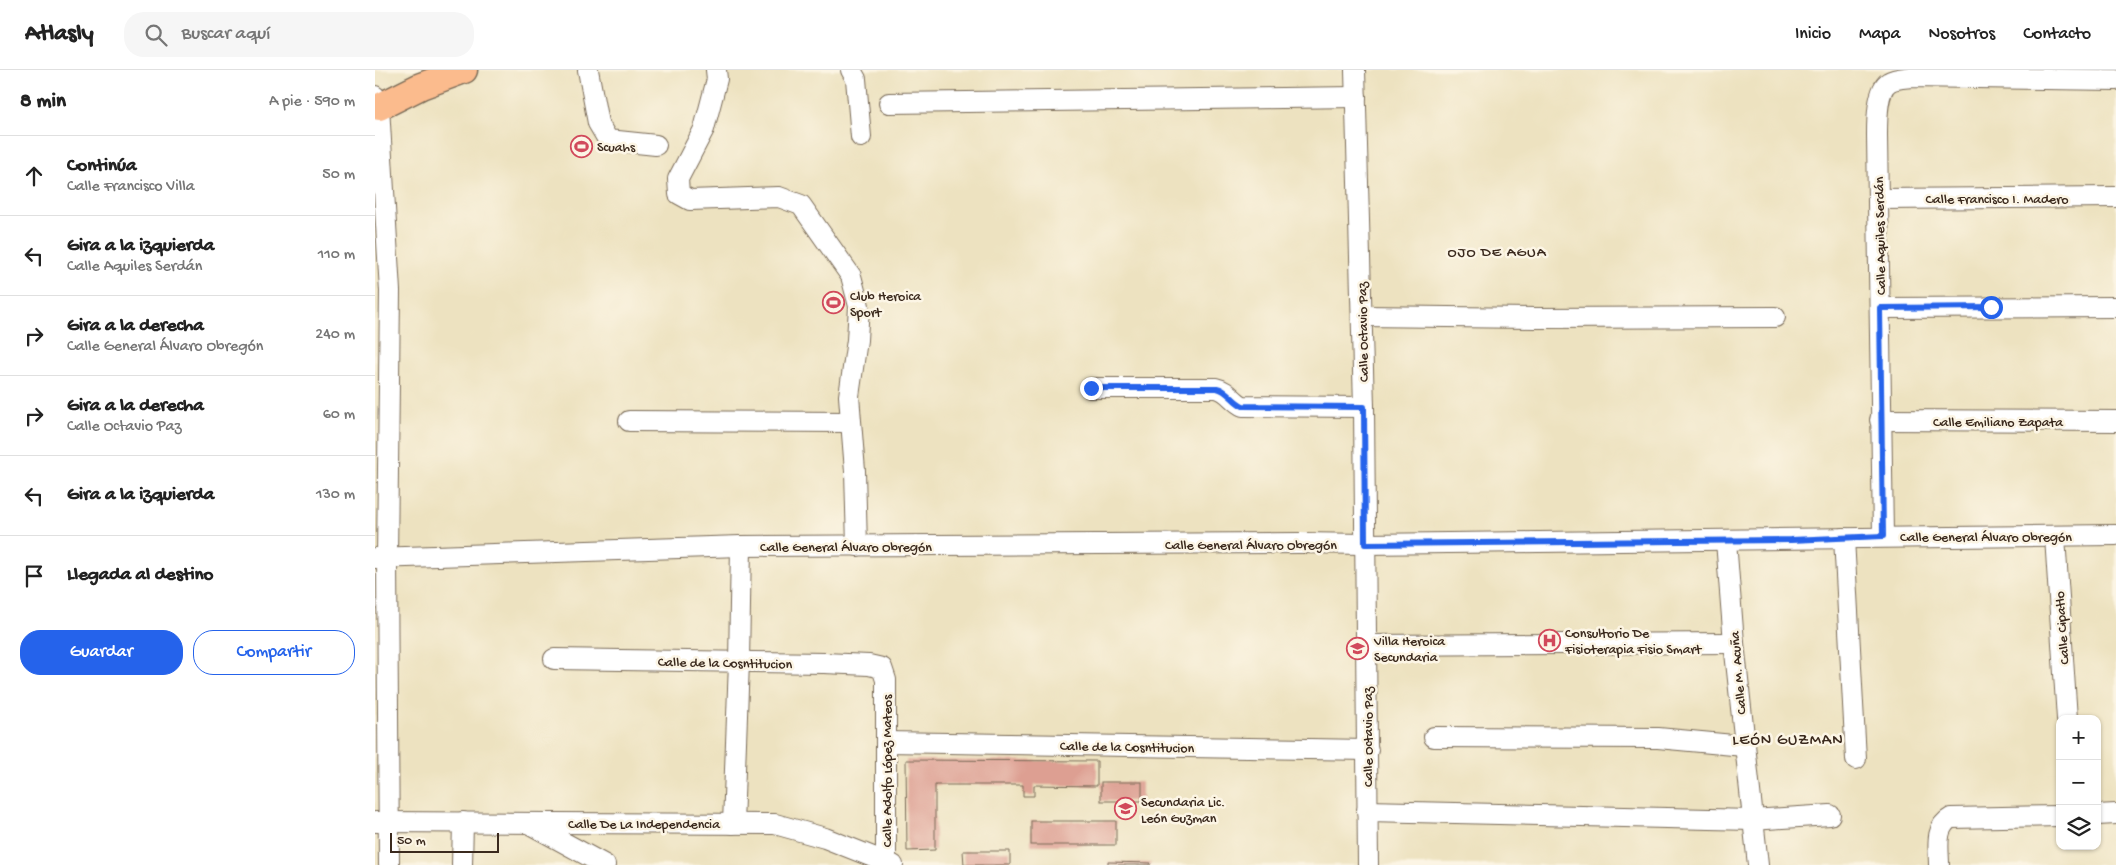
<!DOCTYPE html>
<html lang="es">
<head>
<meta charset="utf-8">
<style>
  body { margin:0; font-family:"Gochi Hand",sans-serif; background:#f6f6f6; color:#222 }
  .controls { position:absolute; right:15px; bottom:15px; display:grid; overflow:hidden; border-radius:10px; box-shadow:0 1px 4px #0004 }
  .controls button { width:45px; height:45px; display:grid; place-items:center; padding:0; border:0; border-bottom:1px solid #e0e0e0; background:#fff; color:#222; font:25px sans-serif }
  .scale { position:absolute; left:15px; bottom:12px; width:109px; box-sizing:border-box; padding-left:5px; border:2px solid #3b2a1e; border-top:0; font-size:14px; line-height:18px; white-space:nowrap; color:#3b2a1e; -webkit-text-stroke:4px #fcf5e5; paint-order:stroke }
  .stop { position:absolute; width:15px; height:15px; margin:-11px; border:4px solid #2563eb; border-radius:50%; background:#fff }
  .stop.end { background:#2563eb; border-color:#fff; box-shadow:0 1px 5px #0008 }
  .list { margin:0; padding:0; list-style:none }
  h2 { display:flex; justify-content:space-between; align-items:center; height:65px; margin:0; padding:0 20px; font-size:21px }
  h2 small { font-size:16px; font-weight:400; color:#767676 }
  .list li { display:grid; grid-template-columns:32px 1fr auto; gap:15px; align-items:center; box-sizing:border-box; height:80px; padding:0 20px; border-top:1px solid #e0e0e0 }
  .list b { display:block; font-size:19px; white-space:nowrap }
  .list p { margin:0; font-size:16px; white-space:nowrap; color:#767676 }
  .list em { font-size:16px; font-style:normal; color:#767676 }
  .actions { display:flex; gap:10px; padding:15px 20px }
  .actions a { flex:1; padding:11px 0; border:1px solid #2563eb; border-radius:20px; text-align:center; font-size:18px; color:#2563eb }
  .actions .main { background:#2563eb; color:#fff }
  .icon { flex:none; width:28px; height:28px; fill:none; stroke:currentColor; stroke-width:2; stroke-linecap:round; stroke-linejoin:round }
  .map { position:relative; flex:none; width:1741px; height:795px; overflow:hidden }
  header { display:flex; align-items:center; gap:30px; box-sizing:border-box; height:70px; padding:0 25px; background:#fff; border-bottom:1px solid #e0e0e0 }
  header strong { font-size:24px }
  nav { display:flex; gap:28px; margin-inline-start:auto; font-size:18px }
  .search { width:350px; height:45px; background:#f6f6f6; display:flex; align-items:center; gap:12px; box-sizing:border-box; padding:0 18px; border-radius:20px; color:#767676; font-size:19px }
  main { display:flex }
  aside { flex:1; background:#fff }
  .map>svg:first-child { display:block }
  .building { fill:#dd9f92 }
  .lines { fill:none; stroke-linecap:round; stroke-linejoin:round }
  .minor-casing { stroke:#796a57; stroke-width:22 }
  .major-casing { stroke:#796a57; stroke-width:29 }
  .minor { stroke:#fff; stroke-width:20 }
  .major { stroke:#fbbb8d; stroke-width:26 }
  .route { stroke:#2563eb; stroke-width:6 }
  .labels { text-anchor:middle; stroke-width:5; stroke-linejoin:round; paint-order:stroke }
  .poi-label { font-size:14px; fill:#3b2a1e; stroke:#fcf5e5; text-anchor:start }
  .street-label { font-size:14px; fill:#3b2a1e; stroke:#fcf5e5 }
  .neighbourhood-label { font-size:15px; letter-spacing:1px; fill:#3b2a1e; stroke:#fcf5e5 }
  .quarter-label { font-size:16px; letter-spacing:1px; fill:#3b2a1e; stroke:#fcf5e5 }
</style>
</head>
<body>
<header>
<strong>Atlasly</strong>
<div class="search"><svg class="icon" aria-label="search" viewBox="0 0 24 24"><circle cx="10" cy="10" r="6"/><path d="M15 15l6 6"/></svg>Buscar aquí</div>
<nav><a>Inicio</a><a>Mapa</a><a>Nosotros</a><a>Contacto</a></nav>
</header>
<main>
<aside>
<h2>8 min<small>A pie · 590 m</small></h2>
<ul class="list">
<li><svg class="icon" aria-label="ahead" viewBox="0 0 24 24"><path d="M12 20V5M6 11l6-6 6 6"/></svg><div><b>Continúa</b><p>Calle Francisco Villa</p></div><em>50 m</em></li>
<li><svg class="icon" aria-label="left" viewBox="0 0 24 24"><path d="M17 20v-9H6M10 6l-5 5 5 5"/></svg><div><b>Gira a la izquierda</b><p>Calle Aquiles Serdán</p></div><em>110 m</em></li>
<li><svg class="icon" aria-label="right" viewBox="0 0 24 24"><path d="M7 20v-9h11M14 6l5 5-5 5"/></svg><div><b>Gira a la derecha</b><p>Calle General Álvaro Obregón</p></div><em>240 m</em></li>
<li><svg class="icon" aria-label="right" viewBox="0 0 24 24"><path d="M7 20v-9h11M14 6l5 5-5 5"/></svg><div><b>Gira a la derecha</b><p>Calle Octavio Paz</p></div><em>60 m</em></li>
<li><svg class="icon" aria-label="left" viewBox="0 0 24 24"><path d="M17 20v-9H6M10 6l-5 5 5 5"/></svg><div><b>Gira a la izquierda</b></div><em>130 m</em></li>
<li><svg class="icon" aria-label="arrive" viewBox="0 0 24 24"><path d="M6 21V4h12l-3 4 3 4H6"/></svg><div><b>Llegada al destino</b></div></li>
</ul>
<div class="actions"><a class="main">Guardar</a><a>Compartir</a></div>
</aside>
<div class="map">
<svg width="1741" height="795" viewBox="0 0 1741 795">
  <rect width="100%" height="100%" fill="#fcf5e5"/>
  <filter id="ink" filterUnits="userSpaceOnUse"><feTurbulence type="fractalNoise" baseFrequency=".02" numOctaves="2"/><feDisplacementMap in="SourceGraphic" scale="10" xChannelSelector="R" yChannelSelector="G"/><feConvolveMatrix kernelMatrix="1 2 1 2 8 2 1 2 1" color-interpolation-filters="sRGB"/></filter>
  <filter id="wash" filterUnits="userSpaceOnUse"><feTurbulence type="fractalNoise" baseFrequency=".0096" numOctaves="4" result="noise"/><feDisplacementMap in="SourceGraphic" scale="20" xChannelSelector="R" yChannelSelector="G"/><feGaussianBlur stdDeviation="1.12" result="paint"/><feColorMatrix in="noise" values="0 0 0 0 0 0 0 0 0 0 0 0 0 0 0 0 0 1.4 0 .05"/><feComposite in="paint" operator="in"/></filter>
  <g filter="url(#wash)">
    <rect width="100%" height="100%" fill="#ede2c0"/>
    <g id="blocks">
      <g class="building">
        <path d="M531,690L722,691V716L659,715V726H648V715H560V780L532,781Z"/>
        <rect x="726" y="712" width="41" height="19"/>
        <rect x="656" y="751" width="85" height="24"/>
        <path d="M588,781H635V795H589Z"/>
        <path d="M733,792L776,793L775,795H733Z"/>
      </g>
    </g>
  </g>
  <g filter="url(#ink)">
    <use href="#blocks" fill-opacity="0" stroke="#796a57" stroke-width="1"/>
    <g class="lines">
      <defs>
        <g id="minor">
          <path d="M213,0L223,53L233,70L281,75"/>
          <path d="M341,0L342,9L329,59L303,109L304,124L315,130L404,127L426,135L476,206L484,236L482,270L474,326L480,401L482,476"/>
          <path d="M476,0L481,9L486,67"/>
          <path d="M980,0L989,337L993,795"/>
          <path d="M0,26L4,37L15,221L12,488L14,795"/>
          <path d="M514,33L981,27"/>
          <path d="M1504,129L1741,127"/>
          <path d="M1505,238L1741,237"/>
          <path d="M987,246L1160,248L1400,247"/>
          <path d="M716,318H841C853,320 858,332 868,336L989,337"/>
          <path d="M1505,350L1741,351"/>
          <path d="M254,351L475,352"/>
          <path d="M1508,466L1502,65C1502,52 1502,19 1514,12C1520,8 1530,8 1537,7L1741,10"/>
          <path d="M1680,467L1692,649"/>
          <path d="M1469,468L1481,689"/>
          <path d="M1351,471L1359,573L1383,795"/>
          <path d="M0,488L366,476L925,473L990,474L1741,465"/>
          <path d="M992,575L1359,573"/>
          <path d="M179,589L449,593L494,595L507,598L511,610V792"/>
          <path d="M1059,667L1283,668L1369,676"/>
          <path d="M511,672L993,680"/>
          <path d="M992,741L1377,750L1455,745"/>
          <path d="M1722,745L1741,744"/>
          <path d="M0,752L400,754L450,768L518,795"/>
          <path d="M153,753L230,795"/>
          <path d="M358,754L364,592L366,476"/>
          <path d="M87,795L88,752"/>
          <path d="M1564,795C1564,779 1559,757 1576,748L1685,746"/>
        </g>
        <path id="major" d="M4,37L46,16L89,0"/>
      </defs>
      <use href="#minor" class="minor-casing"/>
      <use href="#major" class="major-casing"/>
      <use href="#minor" class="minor"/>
      <use href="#major" class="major"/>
    </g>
  </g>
  <g class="lines" filter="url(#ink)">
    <path class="route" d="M716,318H842C853,320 858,332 868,336L989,337L990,474L1416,470L1508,466L1505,238L1616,237"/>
  </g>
  <defs>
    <symbol id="stadium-ring" viewBox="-11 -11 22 22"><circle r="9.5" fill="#fcf5e5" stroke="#d1495b" stroke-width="1.5"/><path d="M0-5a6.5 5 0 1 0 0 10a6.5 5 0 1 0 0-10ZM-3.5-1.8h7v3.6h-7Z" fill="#d1495b"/></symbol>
    <symbol id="hospital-ring" viewBox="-11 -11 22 22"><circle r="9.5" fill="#fcf5e5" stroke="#d1495b" stroke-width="1.5"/><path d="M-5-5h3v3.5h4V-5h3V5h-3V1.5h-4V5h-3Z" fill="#d1495b"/></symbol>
    <symbol id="school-ring" viewBox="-11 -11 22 22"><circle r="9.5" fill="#fcf5e5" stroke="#d1495b" stroke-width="1.5"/><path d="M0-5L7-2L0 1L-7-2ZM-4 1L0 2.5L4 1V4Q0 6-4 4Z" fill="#d1495b"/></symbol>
  </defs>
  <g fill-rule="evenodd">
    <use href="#stadium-ring" x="194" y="64" width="25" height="25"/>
    <use href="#stadium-ring" x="446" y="220" width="25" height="25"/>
    <use href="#hospital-ring" x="1162" y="558" width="25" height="25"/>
    <use href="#school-ring" x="970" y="566" width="25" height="25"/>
    <use href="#school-ring" x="738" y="726" width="25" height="25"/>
  </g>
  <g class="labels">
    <g class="poi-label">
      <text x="222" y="81">Scuahs</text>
      <text x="475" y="230">Club Heroica<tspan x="475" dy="16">Sport</tspan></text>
      <text x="1190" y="567">Consultorio De<tspan x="1190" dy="16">Fisioterapia Fisio Smart</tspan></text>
      <text x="999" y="575">Villa Heroica<tspan x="999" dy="16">Secundaria</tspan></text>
      <text x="766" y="736">Secundaria Lic.<tspan x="766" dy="16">León Guzman</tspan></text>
    </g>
    <g class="street-label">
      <text x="1622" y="133">Calle Francisco I. Madero</text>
      <text transform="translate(1504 166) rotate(-91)" y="5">Calle Aquiles Serdán</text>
      <text transform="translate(987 262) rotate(-91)" y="5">Calle Octavio Paz</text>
      <text x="1623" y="356">Calle Emiliano Zapata</text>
      <text x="1611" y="471">Calle General Álvaro Obregón</text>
      <text x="876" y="479">Calle General Álvaro Obregón</text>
      <text x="471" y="481">Calle General Álvaro Obregón</text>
      <text transform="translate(1686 558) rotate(-94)" y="5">Calle Cipatlo</text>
      <text transform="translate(350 592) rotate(1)" y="5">Calle de la Cosntitucion</text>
      <text transform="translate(1362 603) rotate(-95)" y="5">Calle M. Acuña</text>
      <text transform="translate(992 667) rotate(-90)" y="5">Calle Octavio Paz</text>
      <text transform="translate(752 676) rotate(1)" y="5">Calle de la Cosntitucion</text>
      <text transform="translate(511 701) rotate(-90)" y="5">Calle Adolfo López Mateos</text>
      <text x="269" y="758">Calle De La Independencia</text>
    </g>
    <g class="neighbourhood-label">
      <text x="1122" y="186">OJO DE AGUA</text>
    </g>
    <g class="quarter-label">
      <text x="1413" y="674">LEÓN GUZMAN</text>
    </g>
  </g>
</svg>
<div class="controls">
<button>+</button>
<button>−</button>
<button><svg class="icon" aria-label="layers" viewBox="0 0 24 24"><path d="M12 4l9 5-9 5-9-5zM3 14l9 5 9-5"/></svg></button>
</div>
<div class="scale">50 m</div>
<div class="stop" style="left:1616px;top:237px"></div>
<div class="stop end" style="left:716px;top:318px"></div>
</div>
</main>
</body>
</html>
